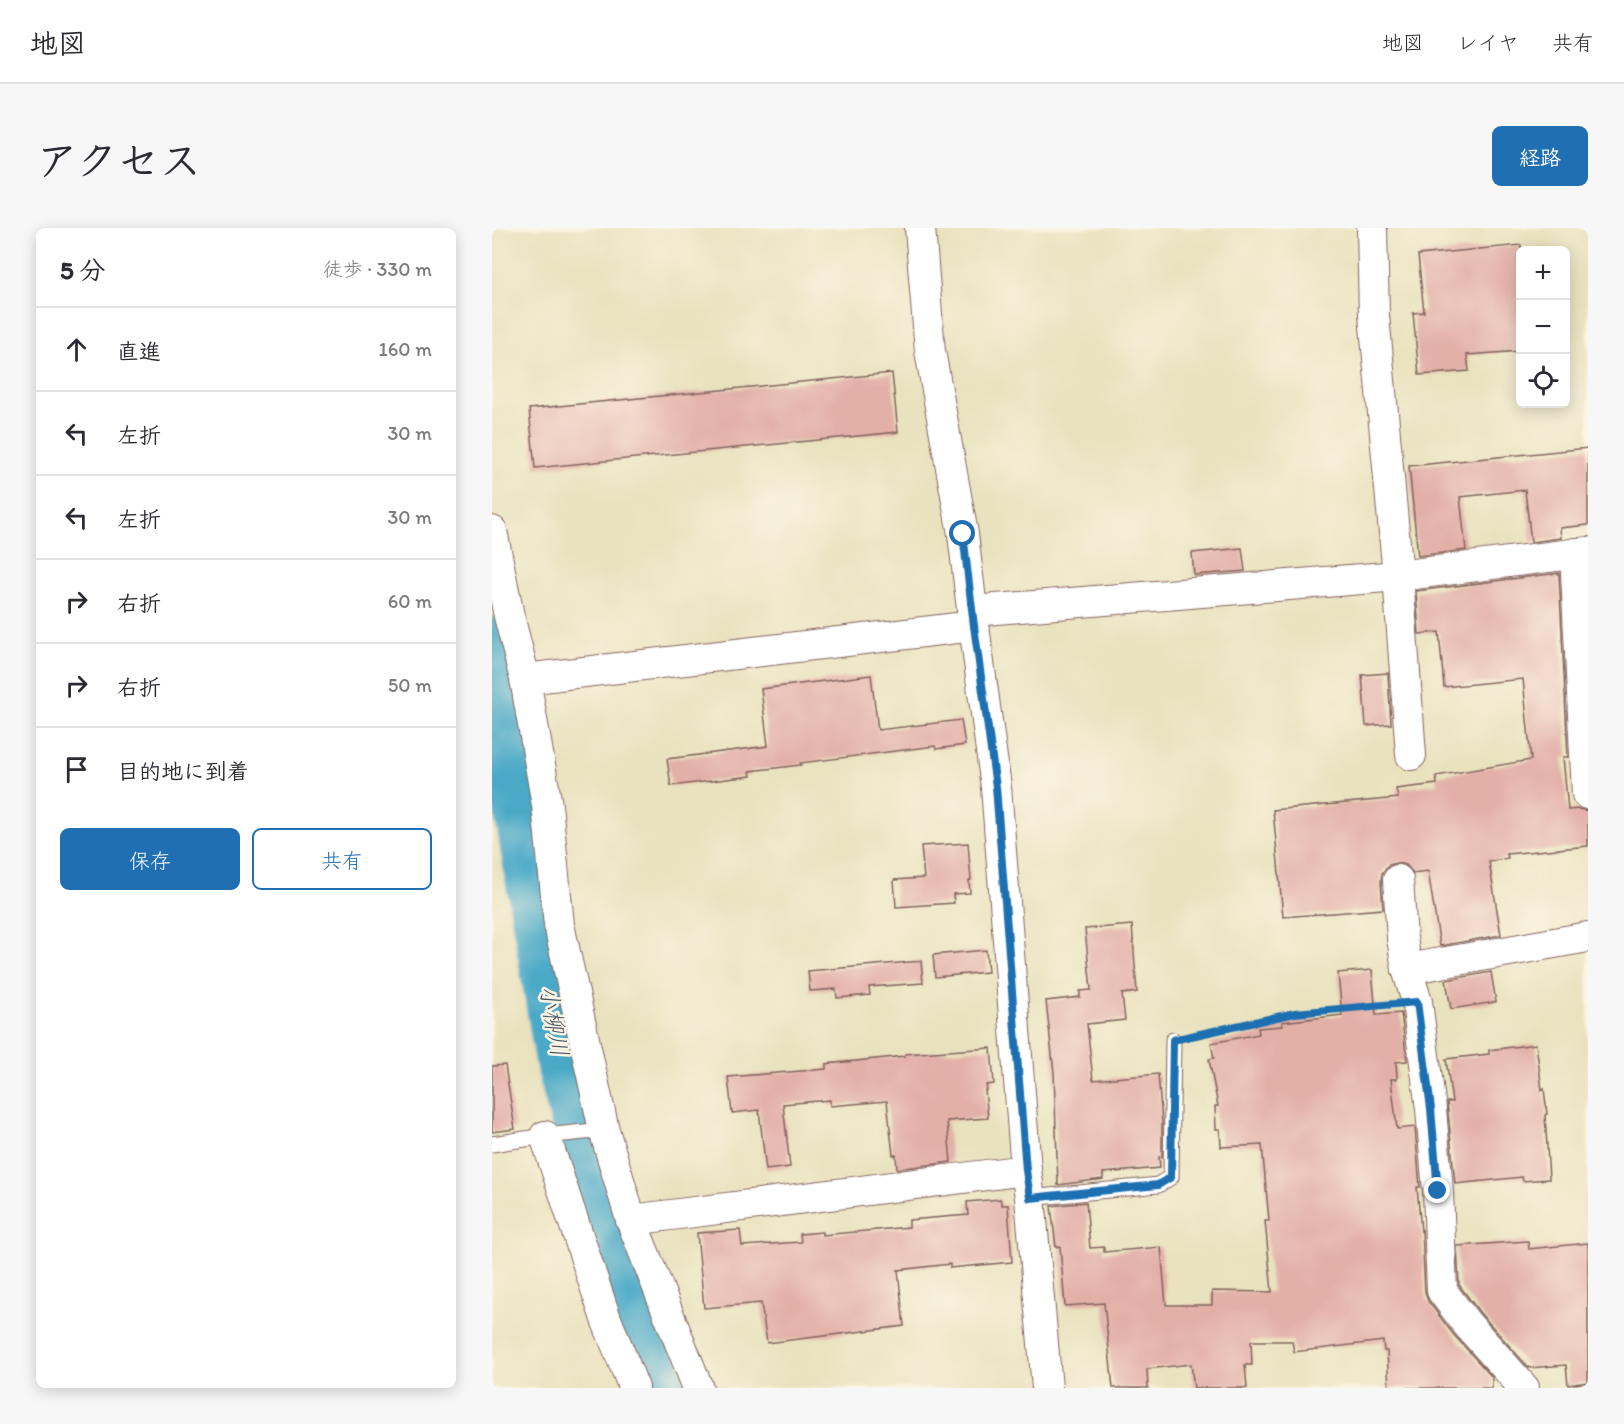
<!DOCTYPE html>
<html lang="ja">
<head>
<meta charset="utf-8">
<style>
  body { margin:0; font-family:Itim,"Klee One",sans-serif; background:#f7f7f7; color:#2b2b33 }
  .controls { position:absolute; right:18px; top:18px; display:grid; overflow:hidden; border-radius:9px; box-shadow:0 3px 15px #0003 }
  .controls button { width:54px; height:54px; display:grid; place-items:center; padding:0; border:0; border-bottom:2px solid #e1e1e2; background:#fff; color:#2b2b33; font:30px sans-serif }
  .stop { position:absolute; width:18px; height:18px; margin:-14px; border:4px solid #1f6fb2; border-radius:50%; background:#fff }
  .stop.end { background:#1f6fb2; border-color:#fff; box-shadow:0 2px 6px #0008 }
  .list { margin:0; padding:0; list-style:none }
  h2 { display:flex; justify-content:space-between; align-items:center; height:78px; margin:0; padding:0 24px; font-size:26px }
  h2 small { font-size:20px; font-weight:400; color:#7c7c81 }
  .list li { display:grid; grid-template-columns:39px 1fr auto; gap:18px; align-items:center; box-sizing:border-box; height:84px; padding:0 24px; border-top:2px solid #e1e1e2 }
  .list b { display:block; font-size:22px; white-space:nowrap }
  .list em { font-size:20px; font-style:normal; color:#7c7c81 }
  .actions { display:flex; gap:12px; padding:18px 24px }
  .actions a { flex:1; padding:14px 0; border:2px solid #1f6fb2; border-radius:9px; text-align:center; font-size:21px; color:#1f6fb2 }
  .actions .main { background:#1f6fb2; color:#fff }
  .icon { flex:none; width:33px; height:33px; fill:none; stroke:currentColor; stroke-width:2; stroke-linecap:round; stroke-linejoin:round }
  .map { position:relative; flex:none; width:1096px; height:1160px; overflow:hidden; border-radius:9px }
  header { display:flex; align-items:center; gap:36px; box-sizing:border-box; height:84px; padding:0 30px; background:#fff; border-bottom:2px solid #e1e1e2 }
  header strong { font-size:28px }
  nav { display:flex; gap:33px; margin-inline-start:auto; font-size:21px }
  .intro { display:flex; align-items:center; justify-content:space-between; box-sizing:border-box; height:144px; padding:0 36px }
  h1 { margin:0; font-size:42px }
  .button { padding:15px 27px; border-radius:9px; background:#1f6fb2; color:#fff; font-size:21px; font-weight:700 }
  main { display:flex; gap:36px; padding:0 36px }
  aside { flex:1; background:#fff; border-radius:9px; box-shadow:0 3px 15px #0003 }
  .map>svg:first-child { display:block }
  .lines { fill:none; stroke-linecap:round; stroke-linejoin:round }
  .river { stroke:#48a9c7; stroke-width:51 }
  .building { fill:#e3b0a8 }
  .service-casing { stroke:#82635e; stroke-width:17 }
  .minor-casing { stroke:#82635e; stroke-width:32 }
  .path { stroke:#82635e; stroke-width:4; stroke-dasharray:4.5 4.5; stroke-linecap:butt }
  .service { stroke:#fff; stroke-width:15 }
  .minor { stroke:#fff; stroke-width:30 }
  .route { stroke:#1f6fb2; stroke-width:8 }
  .labels { text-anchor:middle; stroke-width:5; stroke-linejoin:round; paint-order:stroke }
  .water-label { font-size:24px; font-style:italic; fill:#495669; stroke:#fcf5e5 }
</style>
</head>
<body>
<header>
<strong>地図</strong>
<nav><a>地図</a><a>レイヤ</a><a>共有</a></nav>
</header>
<div class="intro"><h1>アクセス</h1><a class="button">経路</a></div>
<main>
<aside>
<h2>5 分<small>徒歩 · 330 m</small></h2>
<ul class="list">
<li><svg class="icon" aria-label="ahead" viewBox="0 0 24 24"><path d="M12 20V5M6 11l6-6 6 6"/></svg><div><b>直進</b></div><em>160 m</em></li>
<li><svg class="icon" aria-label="left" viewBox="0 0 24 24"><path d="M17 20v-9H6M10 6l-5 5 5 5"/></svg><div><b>左折</b></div><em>30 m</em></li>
<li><svg class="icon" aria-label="left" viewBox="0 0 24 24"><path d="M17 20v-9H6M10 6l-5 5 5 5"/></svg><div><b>左折</b></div><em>30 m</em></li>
<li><svg class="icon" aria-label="right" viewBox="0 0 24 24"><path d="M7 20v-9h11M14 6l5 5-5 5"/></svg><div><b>右折</b></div><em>60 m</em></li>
<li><svg class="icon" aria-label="right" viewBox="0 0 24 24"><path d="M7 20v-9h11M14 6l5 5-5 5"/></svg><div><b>右折</b></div><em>50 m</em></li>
<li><svg class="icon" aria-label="arrive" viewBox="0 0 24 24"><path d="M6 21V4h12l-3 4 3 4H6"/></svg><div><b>目的地に到着</b></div></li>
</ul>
<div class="actions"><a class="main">保存</a><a>共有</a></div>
</aside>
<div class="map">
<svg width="1096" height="1160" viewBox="0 0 1096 1160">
  <rect width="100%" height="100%" fill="#fcf5e5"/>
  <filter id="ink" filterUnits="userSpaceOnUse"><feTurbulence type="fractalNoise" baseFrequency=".0167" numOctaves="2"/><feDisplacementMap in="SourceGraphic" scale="12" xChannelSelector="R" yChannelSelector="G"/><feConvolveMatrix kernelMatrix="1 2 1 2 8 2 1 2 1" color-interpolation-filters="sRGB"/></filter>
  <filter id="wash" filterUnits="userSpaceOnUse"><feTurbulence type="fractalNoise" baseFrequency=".008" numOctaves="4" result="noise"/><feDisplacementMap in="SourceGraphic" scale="24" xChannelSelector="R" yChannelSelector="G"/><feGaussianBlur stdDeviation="1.35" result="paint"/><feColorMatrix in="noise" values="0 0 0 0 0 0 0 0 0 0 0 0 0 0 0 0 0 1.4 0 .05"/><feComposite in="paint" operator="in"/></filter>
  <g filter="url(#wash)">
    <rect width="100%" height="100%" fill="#e9e2be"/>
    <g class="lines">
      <path class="river" d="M0,414L68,830L116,1019L169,1160"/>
    </g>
    <g id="blocks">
      <g class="building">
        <path d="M1029,17V123L975,127L977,143L927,147L921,85L932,84L926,27Z"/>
        <path d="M400,145L406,204L43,240L37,181Z"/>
        <path d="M1096,220V297L1068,300L1069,310L1039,314L1033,262L968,269L974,322L926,328L917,238Z"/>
        <path d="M750,320L753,343L702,347L700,325Z"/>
        <path d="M1067,345L1076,529H1071L1076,582L1087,581L1096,583V618L1015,626L1016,630L997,634L1009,707L948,718L936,643L921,645L914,637L905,635L897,637L890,645L889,653L891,681L791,689L781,582L906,570L904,561L945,556L944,548L1039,532L1031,451L952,459L947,404L927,406L924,363Z"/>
        <path d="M896,445L899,496L874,498L870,447Z"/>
        <path d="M379,447L386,502L469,492L473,517L444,521L443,518L308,535L309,537L258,543L259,548L179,558L175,531L276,518L269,461Z"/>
        <path d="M476,615L479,652H477L478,665L461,666L462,675L404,679L402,652L432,650L429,618Z"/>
        <path d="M640,697L645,764L630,766L633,792L595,796L601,852L666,846L670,894V929H667L668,940L611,945V951L566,957L562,845L554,773L588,769V763L599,762L593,701Z"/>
        <path d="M494,722L496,744L443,749L441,727Z"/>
        <path d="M429,733L431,755L377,759L378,767L345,770L344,761L318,763L316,743Z"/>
        <path d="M880,742L884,787L909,785L915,833L904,834L905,851H899L905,901L923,899L928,959H925L929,1003L930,1002L933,1064L936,1073L961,1106L1000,1149V1160H897L895,1123H892L891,1113L802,1124L800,1113H759L760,1137H753L755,1160H702L699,1136L655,1141L656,1160H621L612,1075L573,1078L568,1018L564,1019L559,978L594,974L598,1020L612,1019V1024L669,1019L674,1077H720V1063L780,1064L773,993H777L770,917L729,919L728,901H724L723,878H726L717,831L722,830L719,815L767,806L766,800L791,798L790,794L850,787L846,745Z"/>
        <path d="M999,744L1004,774L959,781L954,752Z"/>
        <path d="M1044,816L1050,862L1052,861L1055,886L1053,887L1057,951L1031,953L1030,949L963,956L955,874H960L954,831L997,826V822Z"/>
        <path d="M499,820L502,856L494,857L495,862H493L496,890L455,893L459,934L405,941L404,927H401L395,873L338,878V872L291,876L298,939L274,942L267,882L240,885L236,849L334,841V836L413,828V826Z"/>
        <path d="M13,837L23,901L0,904V838Z"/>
        <path d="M508,971L510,977H516L520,1034L458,1040V1036L406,1042L412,1098L275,1115L269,1075L212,1080L205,1005L248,1002L250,1018L309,1014L308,1006L330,1004V1007L417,999V992L476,987L475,974Z"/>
        <path d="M1036,1013L1037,1021L1096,1015V1154L1076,1157L1074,1137L1037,1140L988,1085L967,1057L965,1018Z"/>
      </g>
    </g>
  </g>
  <g filter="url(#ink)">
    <use href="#blocks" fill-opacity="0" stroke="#82635e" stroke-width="1.5"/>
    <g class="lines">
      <defs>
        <g id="service">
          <path d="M0,916L53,908L112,902"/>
          <path d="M538,970L666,957L679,949L681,812"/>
        </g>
        <g id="minor">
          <path d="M428,0L438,123L471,306L482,398L504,559L534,942L538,970L555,1160"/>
          <path d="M880,0L882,87L906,348L919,527"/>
          <path d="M0,303L17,388L33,451L55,577L67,697L112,902L139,992L206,1160"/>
          <path d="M1083,325L1095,566"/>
          <path d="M480,383L906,348L1096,324"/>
          <path d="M33,451L482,398"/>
          <path d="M906,652L910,710L915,741L925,774L939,881L946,963L950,1063L975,1096L1032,1160"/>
          <path d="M915,741L1096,709"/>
          <path d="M53,908L114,1091L142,1160"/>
          <path d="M139,992L534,942"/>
        </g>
      </defs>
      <use href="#service" class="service-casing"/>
      <use href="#minor" class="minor-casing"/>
      <path class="path" d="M701,808L803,785L897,777"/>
      <use href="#service" class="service"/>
      <use href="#minor" class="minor"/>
    </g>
  </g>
  <g class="lines" filter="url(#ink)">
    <path class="route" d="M471,306L482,398L504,559L534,942L538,970L666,957L679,949L681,812L803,785L925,774L939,881L946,963"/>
  </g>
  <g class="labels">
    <g class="water-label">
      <text transform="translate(62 793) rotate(80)" y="8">小柳川</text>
    </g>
  </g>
</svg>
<div class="controls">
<button>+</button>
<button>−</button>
<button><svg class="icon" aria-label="locate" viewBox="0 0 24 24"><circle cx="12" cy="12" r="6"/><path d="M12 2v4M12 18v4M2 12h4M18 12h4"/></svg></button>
</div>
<div class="stop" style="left:471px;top:306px"></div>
<div class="stop end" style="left:946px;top:963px"></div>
</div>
</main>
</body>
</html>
